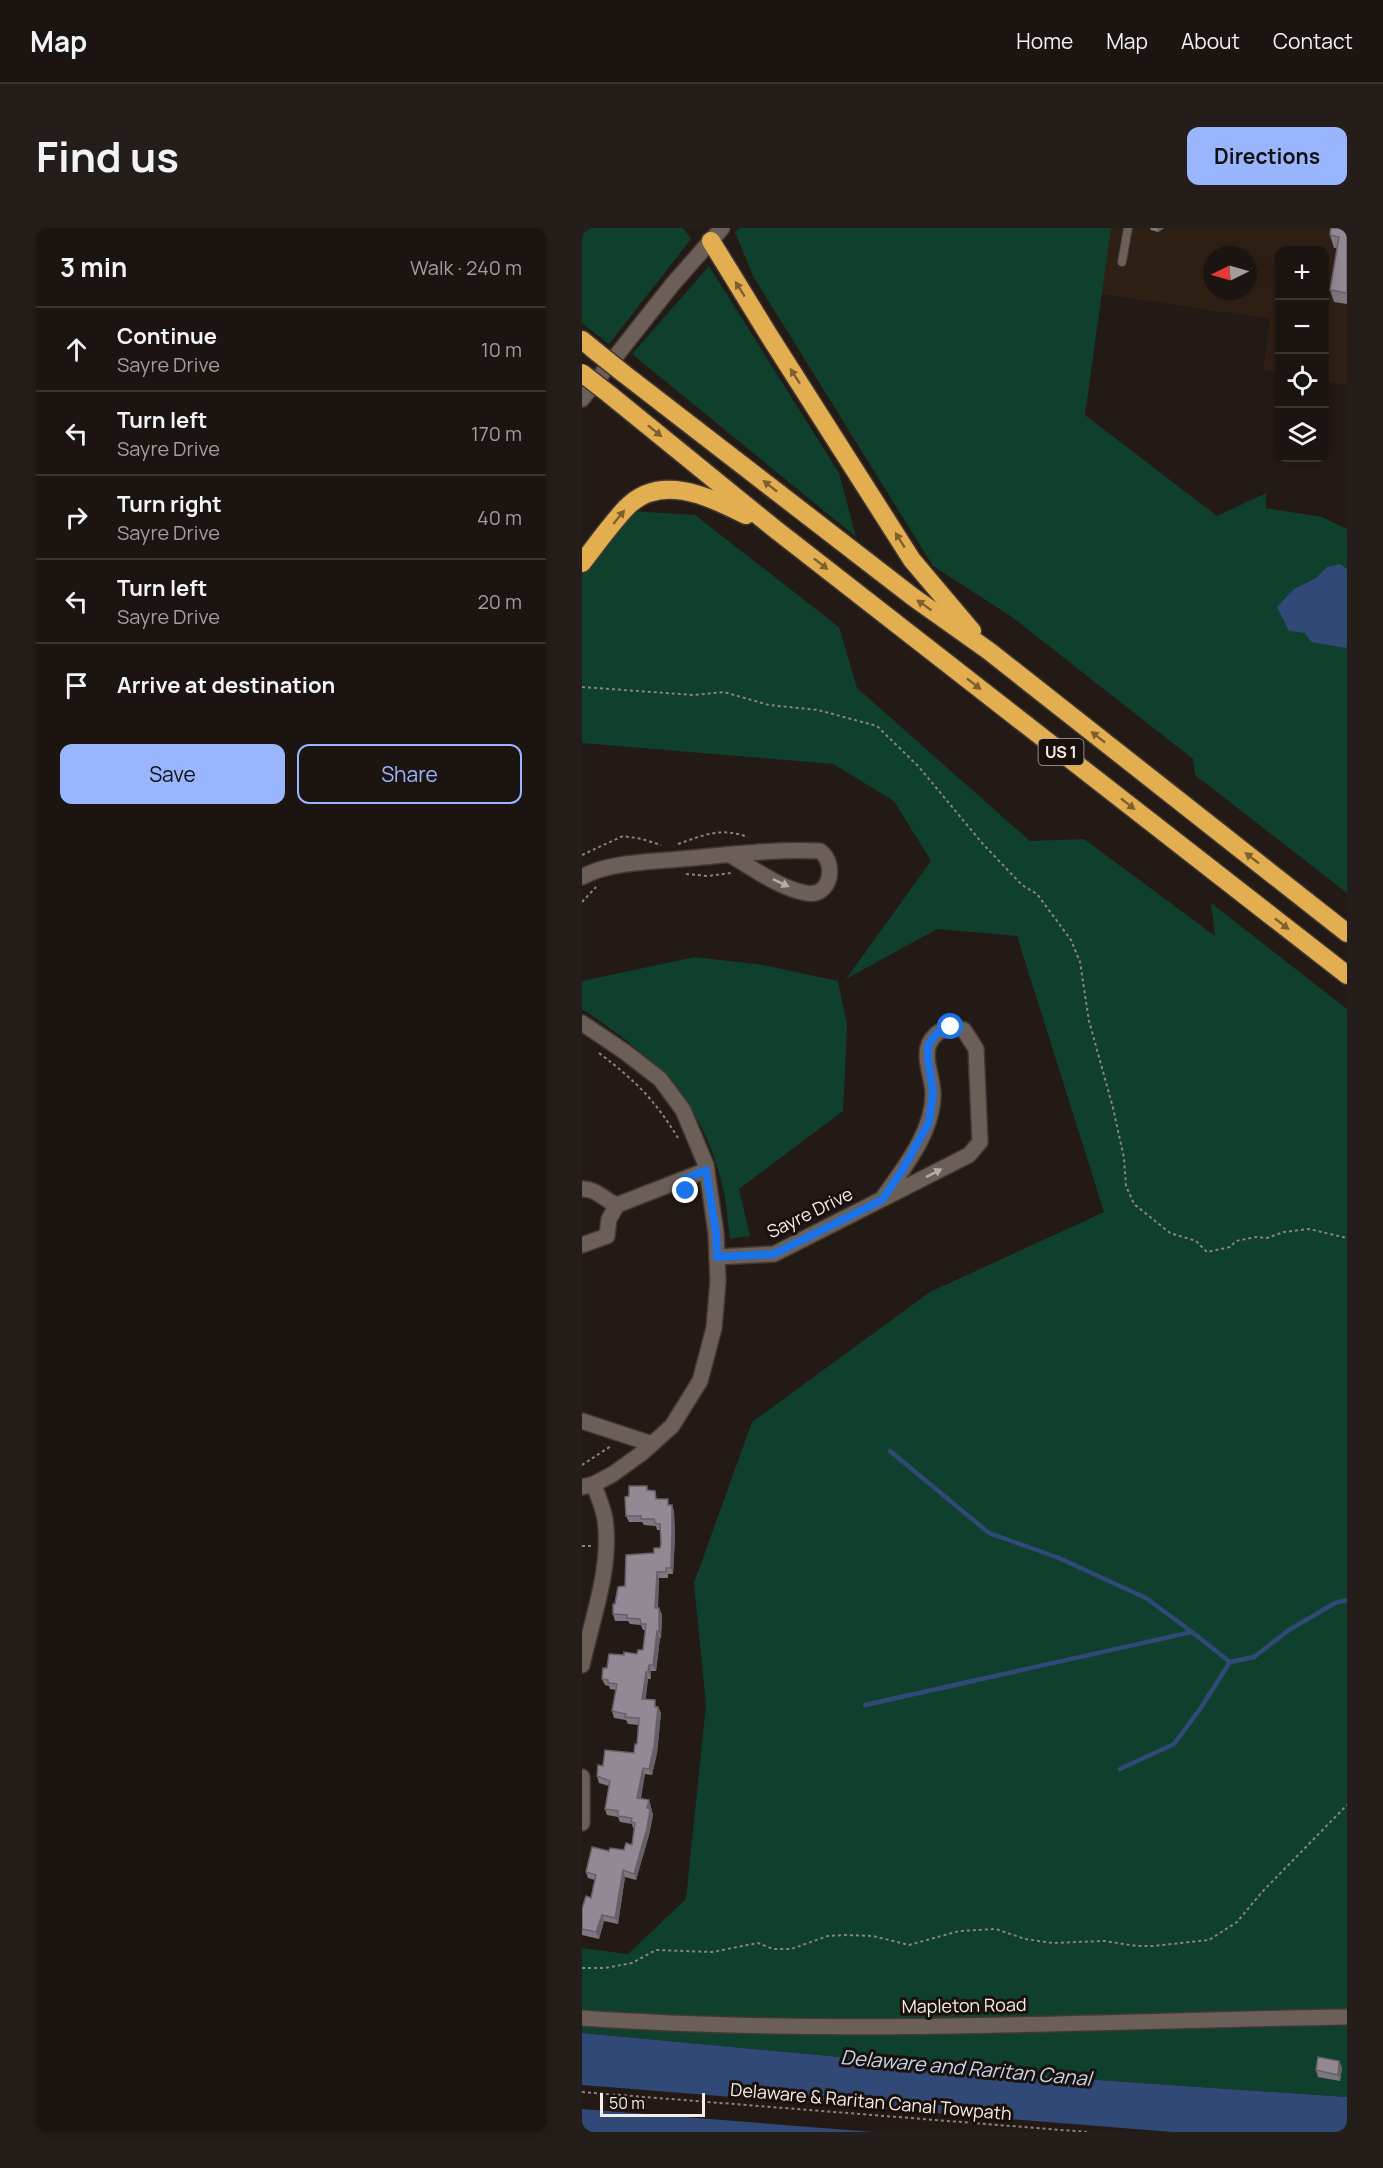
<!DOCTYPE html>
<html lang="en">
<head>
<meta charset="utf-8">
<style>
  body { margin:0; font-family:Manrope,sans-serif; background:#241d19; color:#f1f3f6 }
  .controls { position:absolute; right:18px; top:18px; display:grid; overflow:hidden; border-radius:12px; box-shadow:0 3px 15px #0003 }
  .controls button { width:54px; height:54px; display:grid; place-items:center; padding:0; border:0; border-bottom:2px solid #393330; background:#1b1410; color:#f1f3f6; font:30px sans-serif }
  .compass { position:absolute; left:621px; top:18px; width:54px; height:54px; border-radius:50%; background:#1b1410; box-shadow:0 3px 15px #0003; rotate:265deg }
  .scale { position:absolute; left:18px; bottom:15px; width:105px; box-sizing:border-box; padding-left:6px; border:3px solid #f5ede9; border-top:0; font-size:16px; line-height:21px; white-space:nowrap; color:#f5ede9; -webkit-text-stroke:4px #1b110c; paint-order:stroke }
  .stop { position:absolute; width:18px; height:18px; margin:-14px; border:4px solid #1a73e8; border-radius:50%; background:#fff }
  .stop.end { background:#1a73e8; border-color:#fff; box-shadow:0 2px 6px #0008 }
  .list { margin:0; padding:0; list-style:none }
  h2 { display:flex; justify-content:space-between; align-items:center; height:78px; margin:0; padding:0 24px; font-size:26px }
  h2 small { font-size:20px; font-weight:400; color:#a09e9f }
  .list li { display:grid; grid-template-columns:39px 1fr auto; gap:18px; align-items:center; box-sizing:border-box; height:84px; padding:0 24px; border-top:2px solid #393330 }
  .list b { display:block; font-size:22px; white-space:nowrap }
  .list p { margin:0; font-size:20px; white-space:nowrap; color:#a09e9f }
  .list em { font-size:20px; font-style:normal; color:#a09e9f }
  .actions { display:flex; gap:12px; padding:18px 24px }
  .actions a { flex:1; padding:14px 0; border:2px solid #99b5fd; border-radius:12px; text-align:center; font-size:21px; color:#99b5fd }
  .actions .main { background:#99b5fd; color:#111 }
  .icon { flex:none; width:33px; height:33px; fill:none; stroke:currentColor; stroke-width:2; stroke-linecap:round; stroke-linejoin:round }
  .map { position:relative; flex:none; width:765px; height:1904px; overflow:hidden; border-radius:12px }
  header { display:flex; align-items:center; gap:36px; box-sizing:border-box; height:84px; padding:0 30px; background:#1b1410; border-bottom:2px solid #393330 }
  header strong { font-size:28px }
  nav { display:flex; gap:33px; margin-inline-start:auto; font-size:21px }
  .intro { display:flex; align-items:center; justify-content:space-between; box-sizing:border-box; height:144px; padding:0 36px }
  h1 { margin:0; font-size:42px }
  .button { padding:15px 27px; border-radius:12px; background:#99b5fd; color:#111; font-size:21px; font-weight:700 }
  main { display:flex; gap:36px; padding:0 36px }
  aside { flex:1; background:#1b1410; border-radius:12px; box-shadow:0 3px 15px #0003 }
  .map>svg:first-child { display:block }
  .education { fill:#2f2016; fill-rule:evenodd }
  .green { fill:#0f3f2d }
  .water { fill:#304976 }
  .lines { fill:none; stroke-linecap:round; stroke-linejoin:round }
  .stream { stroke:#304976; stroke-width:4.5 }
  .lane-casing { stroke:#403835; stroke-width:10 }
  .street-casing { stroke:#403835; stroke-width:18 }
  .highway-casing { stroke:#403835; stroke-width:21 }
  .path { stroke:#8c837f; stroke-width:2; stroke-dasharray:3 3; stroke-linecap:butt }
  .lane { stroke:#6c5f58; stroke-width:8 }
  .street { stroke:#6c5f58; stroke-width:15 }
  .highway { stroke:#e2ae50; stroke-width:18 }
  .highway-bridge-casing { stroke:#403835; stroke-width:21; stroke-linecap:butt }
  .highway-bridge { stroke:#e2ae50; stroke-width:18 }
  .wall { fill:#7e7680 }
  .shaded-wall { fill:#666068 }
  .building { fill:#928995; stroke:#666068; stroke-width:1.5 }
  .oneway { fill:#7e602e }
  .oneway2 { fill:#b7ada8 }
  .route { stroke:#1a73e8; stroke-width:8 }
  .labels { text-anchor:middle; stroke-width:6; stroke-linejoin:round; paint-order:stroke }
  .shield { fill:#1b110c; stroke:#b4aba7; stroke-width:1.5 }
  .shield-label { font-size:16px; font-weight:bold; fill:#f5ede9 }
  .street-label { font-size:18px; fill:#f5ede9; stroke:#1b110c }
  .water-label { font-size:20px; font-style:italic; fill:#c4d5f2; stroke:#1b110c }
</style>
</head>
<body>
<header>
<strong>Map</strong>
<nav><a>Home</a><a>Map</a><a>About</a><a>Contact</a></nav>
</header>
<div class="intro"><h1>Find us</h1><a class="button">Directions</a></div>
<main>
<aside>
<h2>3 min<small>Walk · 240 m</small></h2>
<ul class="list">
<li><svg class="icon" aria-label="ahead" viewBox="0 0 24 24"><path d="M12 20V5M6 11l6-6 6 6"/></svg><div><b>Continue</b><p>Sayre Drive</p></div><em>10 m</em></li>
<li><svg class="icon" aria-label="left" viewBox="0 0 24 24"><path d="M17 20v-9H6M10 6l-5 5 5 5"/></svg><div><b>Turn left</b><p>Sayre Drive</p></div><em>170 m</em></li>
<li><svg class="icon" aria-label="right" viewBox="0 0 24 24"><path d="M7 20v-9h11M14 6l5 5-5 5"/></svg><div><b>Turn right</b><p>Sayre Drive</p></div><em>40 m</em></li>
<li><svg class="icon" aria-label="left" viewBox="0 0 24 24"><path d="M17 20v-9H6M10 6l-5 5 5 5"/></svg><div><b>Turn left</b><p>Sayre Drive</p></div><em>20 m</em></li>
<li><svg class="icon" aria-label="arrive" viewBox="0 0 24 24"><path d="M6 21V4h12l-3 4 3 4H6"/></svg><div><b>Arrive at destination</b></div></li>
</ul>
<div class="actions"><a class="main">Save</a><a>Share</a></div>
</aside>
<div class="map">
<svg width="765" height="1904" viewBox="0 0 765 1904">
  <rect width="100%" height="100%" fill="#241a15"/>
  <path class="education" d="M503,0H765V157L743,153L742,22H698L697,144L681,141L688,91L492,62ZM630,27H666V63H630Z"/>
  <g class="green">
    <path d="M0,0H101L109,11L27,116L0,95Z"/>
    <path d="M157,0H529L503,187L635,288L684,265V280L740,289L765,301V665L613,547L611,531L430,389L351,338L171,48L153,4Z"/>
    <path d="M127,38L257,245L274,309L50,126Z"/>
    <path d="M49,283L113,287L257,399L275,460L448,613L502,611L633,708L629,675L765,781V1869L472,1849L0,1805V1720L46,1726L104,1671L124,1477L112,1355L170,1194L348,1064L522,984L435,708L355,701L264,751L349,633L312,573L251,536L0,515V347Z"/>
    <path d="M113,729L181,737L256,753L265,797L261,883L157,961L168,1008L148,1011C145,993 145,974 140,956C120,871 70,827 0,781V753Z"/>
  </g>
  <g class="water">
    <path d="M758,336L765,341V419L763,420L729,414L723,405L707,403L695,379L712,361L734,350L745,339Z"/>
    <path d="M0,1805L472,1849L765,1869V1904H590L0,1857Z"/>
    <path d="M0,1881L292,1904H0Z"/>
  </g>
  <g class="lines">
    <g class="stream">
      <path d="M308,1223L407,1305L477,1330L564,1370L610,1404"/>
      <path d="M283,1477L610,1404L648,1434L672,1429L707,1402L753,1375L765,1372"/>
      <path d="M538,1541L592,1516L618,1481L648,1434"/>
    </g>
    <defs>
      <path id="lane" d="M540,34L546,0"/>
      <g id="street">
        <path d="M0,171L90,57L140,0"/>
        <path d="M0,649C26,634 69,634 99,631C145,627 191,621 238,623C255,635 249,670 224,665C197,660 171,640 148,627"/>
        <path d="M0,795L43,824L78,851L101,882L124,937L134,1005L136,1053L132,1100L118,1153L90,1198L60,1225L31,1246L12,1256L0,1259"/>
        <path d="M0,961C14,960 22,972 35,977L27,991L25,1008L0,1017"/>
        <path d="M35,977L125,942"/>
        <path d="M135,1029L192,1026L387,927L398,914L394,821L382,802C368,798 354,801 347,816C341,831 351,850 351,866C351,905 321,941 300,971"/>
        <path d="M0,1193L70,1216"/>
        <path d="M0,1437C10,1391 30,1339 23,1291C21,1279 15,1267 12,1256"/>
        <path d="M0,1549V1595"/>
        <path d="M0,1790C255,1808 510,1793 765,1789"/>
      </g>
      <g id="highway">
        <path d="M129,13L188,109L330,332L390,403"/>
        <path d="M0,112L16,125"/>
        <path d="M41,145L331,369L407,423L765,705"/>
        <path d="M27,166L193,301L765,747"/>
        <path d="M0,335C14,317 28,297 44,280C78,244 127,269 164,287"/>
      </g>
    </defs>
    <use href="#lane" class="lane-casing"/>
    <use href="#street" class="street-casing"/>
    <use href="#highway" class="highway-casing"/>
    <g class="path">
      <path d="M0,459L112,467L142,464L187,477L236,482L295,498L337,539L400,615L440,657L455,666L489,712L498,734L507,793L531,880L542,930L544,958L552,976L588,1005L614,1013L625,1024L648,1019L654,1013L674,1009L685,1010L702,1004L727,1001L765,1010"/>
      <path d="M96,616C122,607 138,599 166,609"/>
      <path d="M0,627L41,608L60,611L79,617"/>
      <path d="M104,646L126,648L149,645"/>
      <path d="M0,674L14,659"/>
      <path d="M17,825C54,853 72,871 96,910"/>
      <path d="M0,1237L29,1218"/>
      <path d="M0,1318H9"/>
      <path d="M0,1740H23L50,1735L74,1722L130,1724L176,1715L191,1721H209L246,1708L264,1707L291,1708L327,1717L377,1703L414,1701L443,1711L471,1715L522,1713L555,1718H571L627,1712L655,1694L680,1664L765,1577"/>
      <path d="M0,1864L505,1904"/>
    </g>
    <use href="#lane" class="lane"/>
    <use href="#street" class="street"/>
    <use href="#highway" class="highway"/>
    <defs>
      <g id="highway-bridge">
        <path d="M16,125L41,145"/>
        <path d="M0,145L27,166"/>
      </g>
    </defs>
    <use href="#highway-bridge" class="highway-bridge-casing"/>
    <use href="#highway-bridge" class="highway-bridge"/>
  </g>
  <g class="wall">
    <path d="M568,0H582L576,4L569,2Z"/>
    <path d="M765,0V76L752,74L748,62L755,20H752L748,7Z"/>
    <path d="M67,1263L75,1271L88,1277L92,1283L93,1309L91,1346H86V1350H77L76,1380H77L80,1387L79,1410H78L74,1443H69V1451H66L63,1472L76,1479L79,1485L75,1525L70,1547L63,1546L59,1570L67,1572L71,1587L67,1607L54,1652L43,1649L36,1696L22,1693L17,1711L0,1707V1681L9,1670L13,1652L6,1650L4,1644L27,1623L42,1622L50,1617L53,1601L51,1600L50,1596L38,1594L36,1589L25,1587L23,1581L27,1558L17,1555L15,1548L21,1538L52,1525L55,1516L57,1497L46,1496L44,1492L32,1490L30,1483L34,1462L28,1461L27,1458L23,1457L20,1451L25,1440L42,1427L55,1426L61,1422L64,1402H61L59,1397L48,1396L46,1393H33L31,1386L33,1376L43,1358L72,1325L78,1320L79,1316L78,1302H75L74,1298L62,1297L60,1294H47L44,1288L47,1268Z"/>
    <path d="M757,1833L760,1840L758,1853L736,1849L734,1842Z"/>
  </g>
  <g class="shaded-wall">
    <path d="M575,0H582L576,4Z"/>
    <path d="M90,1277L92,1283L93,1309L91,1346L89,1340Z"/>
    <path d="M75,1344L77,1350L75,1386L73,1380Z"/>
    <path d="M77,1380L80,1387L79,1410L77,1404Z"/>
    <path d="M75,1403L78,1410L74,1443L71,1437Z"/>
    <path d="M67,1437L69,1443V1451L66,1444Z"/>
    <path d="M64,1444L66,1451L63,1478L60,1471Z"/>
    <path d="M76,1479L79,1485L75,1525L70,1547L67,1541Z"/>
    <path d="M61,1540L63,1546L57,1576L55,1570Z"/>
    <path d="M67,1572L71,1587L67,1607L54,1652L52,1646Z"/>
    <path d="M41,1642L43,1649L36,1696L33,1690Z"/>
    <path d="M20,1687L22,1693L17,1711L14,1704Z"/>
    <path d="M757,1833L760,1840L758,1853L756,1847Z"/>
  </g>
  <g class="building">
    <path d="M749,0H765V65L748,62L757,9L748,7Z"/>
    <path d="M47,1258H65V1262L73,1263L74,1271H86V1277H90V1302L89,1340H84V1344H75L73,1380H77V1404L75,1403L71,1437H67L66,1444H64L60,1471L73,1472V1479H76L72,1519L67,1541L61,1540L55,1570L67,1572L65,1580L68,1581L65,1600L52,1646L41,1642L33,1690L20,1687L14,1704L0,1701V1681L4,1668L9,1670L14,1647L4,1644L10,1619L27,1623L28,1620L42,1622L44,1615L50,1617L53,1595L49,1594L50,1590L36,1588V1583L23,1581L28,1553L15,1548L16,1537L21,1538L23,1522L52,1525L53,1516H55L57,1490L43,1489L44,1486L30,1483L35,1456L26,1455V1452L20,1451L21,1440H25L27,1426L42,1427V1424L55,1426L56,1422H61L64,1396H59L58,1391L45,1390V1387L31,1386V1376H33L36,1359L43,1358L44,1327L72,1325V1320H78L79,1316L78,1296L73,1295L72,1291H59V1288H44L43,1269L47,1268Z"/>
    <path d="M736,1829L757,1833L756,1847L734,1842Z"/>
  </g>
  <defs><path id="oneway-solid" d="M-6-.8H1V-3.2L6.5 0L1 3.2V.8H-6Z" transform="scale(1.5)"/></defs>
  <g class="oneway">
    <use href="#oneway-solid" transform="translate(158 61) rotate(-122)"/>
    <use href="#oneway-solid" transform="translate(213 148) rotate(-123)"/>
    <use href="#oneway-solid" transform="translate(73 203) rotate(39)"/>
    <use href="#oneway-solid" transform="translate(188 258) rotate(-142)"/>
    <use href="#oneway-solid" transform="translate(37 289) rotate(-51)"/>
    <use href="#oneway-solid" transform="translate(318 312) rotate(-122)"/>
    <use href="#oneway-solid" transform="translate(239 336) rotate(38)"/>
    <use href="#oneway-solid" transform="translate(342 377) rotate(-145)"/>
    <use href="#oneway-solid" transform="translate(392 456) rotate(38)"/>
    <use href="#oneway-solid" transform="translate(516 509) rotate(-142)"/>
    <use href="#oneway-solid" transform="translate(546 576) rotate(38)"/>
    <use href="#oneway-solid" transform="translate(670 630) rotate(-142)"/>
    <use href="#oneway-solid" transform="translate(700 696) rotate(38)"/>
  </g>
  <g class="oneway2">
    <use href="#oneway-solid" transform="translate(199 655) rotate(25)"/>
    <use href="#oneway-solid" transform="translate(352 945) rotate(-27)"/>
  </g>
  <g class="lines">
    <path class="route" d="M104,963L101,952L124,942L134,1005L135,1029L192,1026L300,972L321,941L347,894L351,865L346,831V817L354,806L369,799"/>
  </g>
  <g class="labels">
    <rect class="shield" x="456.5" y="511" width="45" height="26" rx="4.5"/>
    <g class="shield-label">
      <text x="479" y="530">US 1</text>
    </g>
    <g class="street-label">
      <text transform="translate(228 985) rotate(-26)" y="6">Sayre Drive</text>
      <text transform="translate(382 1778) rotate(-1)" y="6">Mapleton Road</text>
      <text transform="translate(289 1874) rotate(5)" y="6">Delaware &amp; Raritan Canal Towpath</text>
    </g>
    <g class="water-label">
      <text transform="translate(384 1840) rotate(5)" y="7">Delaware and Raritan Canal</text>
    </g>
  </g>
</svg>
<div class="controls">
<button>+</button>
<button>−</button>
<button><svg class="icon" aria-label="locate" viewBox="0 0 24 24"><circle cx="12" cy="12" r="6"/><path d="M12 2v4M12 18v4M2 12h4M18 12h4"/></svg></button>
<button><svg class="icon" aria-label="layers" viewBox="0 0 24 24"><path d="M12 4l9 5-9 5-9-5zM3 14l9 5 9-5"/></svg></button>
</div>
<svg class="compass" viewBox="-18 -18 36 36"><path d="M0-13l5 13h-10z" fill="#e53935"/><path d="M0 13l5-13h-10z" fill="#a09e9f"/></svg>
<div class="scale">50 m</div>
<div class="stop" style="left:369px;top:799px"></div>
<div class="stop end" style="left:104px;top:963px"></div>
</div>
</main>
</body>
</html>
